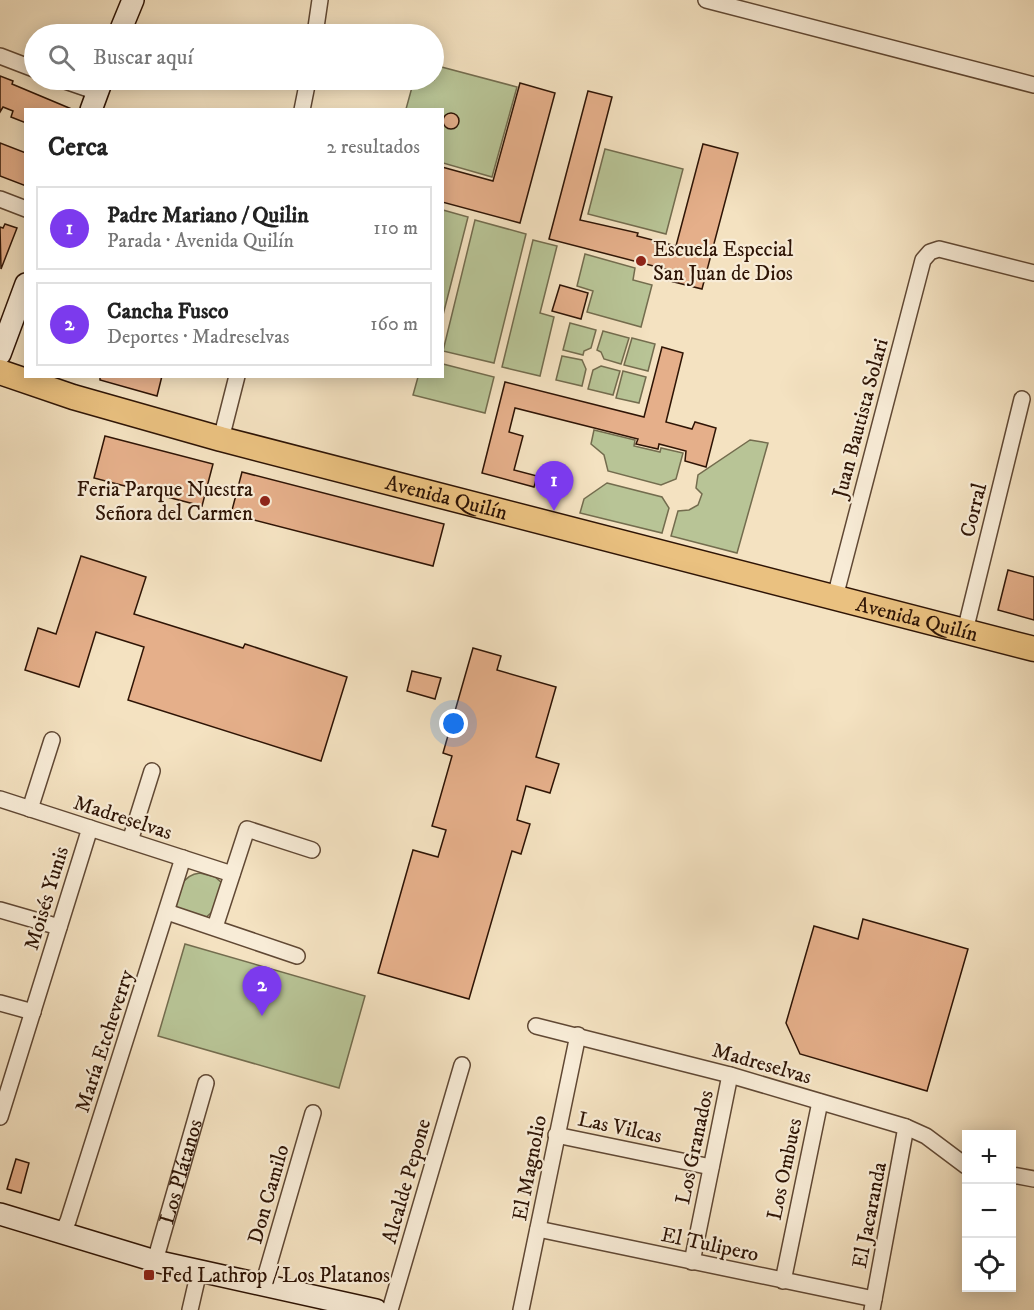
<!DOCTYPE html>
<html lang="es">
<head>
<meta charset="utf-8">
<style>
  body { margin:0; font-family:"IM FELL DW Pica",serif; background:#f2f2f2; color:#222 }
  .controls { position:absolute; right:18px; bottom:18px; display:grid; overflow:hidden; border-radius:0px; box-shadow:0 3px 15px #0003 }
  .controls button { width:54px; height:54px; display:grid; place-items:center; padding:0; border:0; border-bottom:2px solid #e0e0e0; background:#fff; color:#222; font:30px sans-serif }
  .you { position:absolute; left:454px; top:724px; width:21px; height:21px; margin:-15px; border:4px solid #fff; border-radius:50%; background:#1a73e8; box-shadow:0 0 0 9px #1a73e833 }
  .badge { display:grid; place-items:center; width:39px; height:39px; border-radius:50%; background:#7c3aed; color:#fff; font-size:20px; font-weight:700 }
  .pin { position:absolute; translate:-50% -50px; filter:drop-shadow(0 2px 3px #0008) }
  .pin::after { content:''; position:absolute; top:32px; width:21px; height:18px; background:inherit; clip-path:polygon(0 0,100% 0,50% 100%) }
  .list { margin:0; padding:0; list-style:none }
  h2 { display:flex; justify-content:space-between; align-items:center; height:78px; margin:0; padding:0 24px; font-size:26px }
  h2 small { font-size:20px; font-weight:400; color:#767676 }
  .list li { display:grid; grid-template-columns:39px 1fr auto; gap:18px; align-items:center; box-sizing:border-box; height:84px; margin:0 12px 12px; padding:0 12px; border:2px solid #e0e0e0; border-radius:0px }
  .list b { display:block; font-size:22px; white-space:nowrap }
  .list p { margin:0; font-size:20px; white-space:nowrap; color:#767676 }
  .list em { font-size:20px; font-style:normal; color:#767676 }
  .icon { flex:none; width:33px; height:33px; fill:none; stroke:currentColor; stroke-width:2; stroke-linecap:round; stroke-linejoin:round }
  .map { position:relative; flex:none; width:1034px; height:1310px; overflow:hidden }
  .search { position:absolute; background:#fff; box-shadow:0 3px 15px #0003; left:24px; top:24px; width:420px; height:66px; display:flex; align-items:center; gap:15px; box-sizing:border-box; padding:0 21px; border-radius:33px; color:#767676; font-size:22px }
  .panel { position:absolute; background:#fff; box-shadow:0 3px 15px #0003; left:24px; top:108px; width:420px; height:270px; border-radius:0px }
  .map>svg:first-child { display:block }
  .green { fill:#b8c496; stroke:#736c4e; stroke-width:1.5 }
  .building { fill:#e5af8a; stroke:#2e1405; stroke-width:1.5 }
  .lines { fill:none; stroke-linecap:round; stroke-linejoin:round }
  .street-casing { stroke:#604834; stroke-width:18 }
  .secondary-casing { stroke:#2e1405; stroke-width:24 }
  .primary-casing { stroke:#2e1405; stroke-width:27 }
  .street { stroke:#f8ecd7; stroke-width:15 }
  .secondary { stroke:#f8ecd7; stroke-width:21 }
  .primary { stroke:#eac180; stroke-width:24 }
  .poi-dot { fill:#8f2418; stroke:#f8ecd7; stroke-width:2 }
  .labels { text-anchor:middle; stroke-width:4.5; stroke-linejoin:round; paint-order:stroke }
  .poi-label { font-size:21px; fill:#2e1405; stroke:#f8ecd7; text-anchor:start }
  .street-label { font-size:21px; fill:#2e1405; stroke:#f8ecd7 }
</style>
</head>
<body>
<div class="map">
<svg width="1034" height="1310" viewBox="0 0 1034 1310">
  <rect width="100%" height="100%" fill="#f4e2c1"/>
  <filter id="stains"><feTurbulence type="fractalNoise" baseFrequency=".00333" numOctaves="4"/><feColorMatrix values="0 0 0 0 .2 0 0 0 0 .09 0 0 0 0 .02 0 0 0 .5 -.17"/></filter>
  <radialGradient id="worn" r=".72"><stop offset=".6" stop-color="#630" stop-opacity="0"/><stop offset="1" stop-color="#630" stop-opacity=".3"/></radialGradient>
  <g class="green">
    <path d="M434,65L517,87L492,177L443,163L442,110L406,109L414,80H434Z"/>
    <path d="M605,149L683,169L666,234L588,214Z"/>
    <path d="M443,210L468,217L443,315L442,210Z"/>
    <path d="M475,220L526,234L494,363L443,351Z"/>
    <path d="M533,240L557,246L540,313L554,317L540,376L502,367Z"/>
    <path d="M585,254L635,268L633,280L652,285L641,327L587,312L593,291L577,286Z"/>
    <path d="M570,323L596,330L591,348L584,351L583,355L563,350Z"/>
    <path d="M603,331L629,338L621,364L604,359L601,352L597,350Z"/>
    <path d="M632,338L655,344L648,371L624,365Z"/>
    <path d="M562,356L582,360L586,369L582,386L556,380Z"/>
    <path d="M443,364L494,377L485,413L413,395L418,377L442,376Z"/>
    <path d="M601,366L620,371L613,395L588,389L593,370Z"/>
    <path d="M623,371L646,377L639,403L616,398Z"/>
    <path d="M594,430L635,440L634,446L660,452L661,448L683,453L676,479L661,485L608,471L604,455L591,444Z"/>
    <path d="M750,440L768,443L737,553L671,536L678,511L689,510L698,505L702,494L696,488L698,475Z"/>
    <path d="M607,483L662,497L669,508L662,533L580,513L584,499Z"/>
    <path d="M200,873L215,877L222,883L212,912L204,919L176,909C178,891 181,875 200,873Z"/>
    <path d="M185,944L365,996L339,1088L158,1036Z"/>
  </g>
  <g class="building">
    <path d="M0,76L13,81L12,84L74,110H26V123L11,117L13,111L3,107L0,112Z"/>
    <path d="M520,83L555,93L520,223L442,202V167L493,181Z"/>
    <path d="M588,91L612,97L580,220L638,233L637,236L676,246L703,144L738,153L702,289L666,280L669,270L549,239Z"/>
    <circle cx="451" cy="121" r="8"/>
    <path d="M0,143L26,153V186L0,176Z"/>
    <path d="M5,224L17,228L1,269L0,227L3,228Z"/>
    <path d="M560,285L588,293L581,319L552,311Z"/>
    <path d="M662,347L683,353L666,422L692,429L695,422L716,428L706,467L685,461L686,451L659,444L658,449L636,444L638,439L515,408L509,432L523,436L514,470L537,476L534,487L482,473L505,382L644,417Z"/>
    <path d="M100,376H162L157,396L100,380Z"/>
    <path d="M105,436L213,464L202,506L94,478Z"/>
    <path d="M242,472L444,524L433,566L231,514Z"/>
    <path d="M81,556L146,577L134,614L243,648L245,644L347,677L321,761L128,700L144,647L96,632L79,687L25,670L38,628L56,634Z"/>
    <path d="M1008,570L1034,577V620L998,610Z"/>
    <path d="M473,648L501,656L497,670L556,687L536,757L559,764L550,793L526,786L517,820L530,824L521,854L512,851L469,999L378,973L413,850L438,857L446,830L432,826L452,756L443,753Z"/>
    <path d="M412,671L441,678L435,699L407,691Z"/>
    <path d="M863,919L968,949L927,1091L800,1054L786,1023L814,926L858,939Z"/>
    <path d="M16,1159L29,1163L21,1193L7,1189Z"/>
  </g>
  <g class="lines">
    <defs>
      <g id="street">
        <path d="M706,0L1034,85"/>
        <path d="M315,34L320,0"/>
        <path d="M0,56L34,69"/>
        <path d="M62,80L97,92"/>
        <path d="M302,110L308,80"/>
        <path d="M0,199L26,209"/>
        <path d="M221,439L237,376"/>
        <path d="M835,597L923,260L930,252L939,249L1034,273"/>
        <path d="M965,631L1022,399"/>
        <path d="M0,799L232,874"/>
        <path d="M30,809L52,740"/>
        <path d="M130,841L152,771"/>
        <path d="M0,910L59,927"/>
        <path d="M167,912L297,956"/>
        <path d="M215,927L247,829L312,850"/>
        <path d="M0,1003L33,1012"/>
        <path d="M536,1026L730,1075L906,1127L926,1136L966,1166"/>
        <path d="M0,1117L90,828"/>
        <path d="M556,1135L711,1167"/>
        <path d="M1012,1175L1034,1179"/>
        <path d="M538,1229L874,1299"/>
        <path d="M61,1234L68,1221L183,858"/>
        <path id="s1" d="M155,1261L206,1083"/>
        <path d="M692,1262L730,1075"/>
        <path d="M783,1281L820,1102"/>
        <path d="M263,1285L313,1113"/>
        <path d="M190,1310L199,1271"/>
        <path d="M390,1310L462,1065"/>
        <path d="M521,1310L578,1035"/>
        <path d="M872,1310L906,1127"/>
      </g>
      <g id="secondary">
        <path d="M119,34L133,0"/>
        <path d="M91,110L102,80"/>
        <path d="M0,354L26,284"/>
        <path d="M0,1214L155,1261L376,1310"/>
      </g>
      <g id="primary">
        <path id="s2" d="M0,372L73,397L221,439L1034,649"/>
      </g>
    </defs>
    <use href="#street" class="street-casing"/>
    <use href="#secondary" class="secondary-casing"/>
    <use href="#primary" class="primary-casing"/>
    <use href="#street" class="street"/>
    <use href="#secondary" class="secondary"/>
    <use href="#primary" class="primary"/>
  </g>
  <g class="poi-dot">
    <circle cx="641" cy="261" r="6"/>
    <circle cx="265" cy="501" r="6"/>
    <rect x="143" y="1269" width="12" height="12" rx="3"/>
  </g>
  <g class="labels">
    <g class="poi-label">
      <text x="653" y="256">Escuela Especial<tspan x="653" dy="24">San Juan de Dios</tspan></text>
      <text x="253" y="496" text-anchor="end">Feria Parque Nuestra<tspan x="253" dy="24">Señora del Carmen</tspan></text>
      <text x="161" y="1282">Fed Lathrop / Los Platanos</text>
    </g>
    <g class="street-label">
      <text transform="translate(860 418) rotate(-75)" y="7">Juan Bautista Solari</text>
      <text dy="7" stroke="none"><textPath href="#s2" startOffset="464">Avenida Quilín</textPath></text>
      <text transform="translate(973 510) rotate(-76)" y="7">Corral</text>
      <text dy="7" stroke="none"><textPath href="#s2" startOffset="950">Avenida Quilín</textPath></text>
      <text transform="translate(123 817) rotate(18)" y="7">Madreselvas</text>
      <text transform="translate(46 898) rotate(-73)" y="7">Moisés Yunis</text>
      <text transform="translate(104 1041) rotate(-72)" y="7">María Etcheverry</text>
      <text transform="translate(762 1063) rotate(16)" y="7">Madreselvas</text>
      <text transform="translate(620 1127) rotate(12)" y="7">Las Vilcas</text>
      <text transform="translate(694 1147) rotate(-78)" y="7">Los Granados</text>
      <text transform="translate(529 1168) rotate(-79)" y="7">El Magnolio</text>
      <text transform="translate(784 1169) rotate(-78)" y="7">Los Ombues</text>
      <text dy="7" stroke="none"><textPath href="#s1" startOffset="93">Los Plátanos</textPath></text>
      <text transform="translate(406 1181) rotate(-74)" y="7">Alcalde Pepone</text>
      <text transform="translate(268 1194) rotate(-74)" y="7">Don Camilo</text>
      <text transform="translate(869 1215) rotate(-79)" y="7">El Jacaranda</text>
      <text transform="translate(710 1244) rotate(12)" y="7">El Tulipero</text>
    </g>
  </g>
  <rect width="100%" height="100%" filter="url(#stains)"/>
  <rect width="100%" height="100%" fill="url(#worn)"/>
</svg>
<div class="controls">
<button>+</button>
<button>−</button>
<button><svg class="icon" aria-label="locate" viewBox="0 0 24 24"><circle cx="12" cy="12" r="6"/><path d="M12 2v4M12 18v4M2 12h4M18 12h4"/></svg></button>
</div>
<div class="you"></div>
<div class="pin badge" style="left:554px;top:511px">1</div>
<div class="pin badge" style="left:262px;top:1016px">2</div>
<div class="search"><svg class="icon" aria-label="search" viewBox="0 0 24 24"><circle cx="10" cy="10" r="6"/><path d="M15 15l6 6"/></svg>Buscar aquí</div>
<section class="panel">
<h2>Cerca<small>2 resultados</small></h2>
<ul class="list">
<li><span class="badge">1</span><div><b>Padre Mariano / Quilin</b><p>Parada · Avenida Quilín</p></div><em>110 m</em></li>
<li><span class="badge">2</span><div><b>Cancha Fusco</b><p>Deportes · Madreselvas</p></div><em>160 m</em></li>
</ul>
</section>
</div>
</body>
</html>
